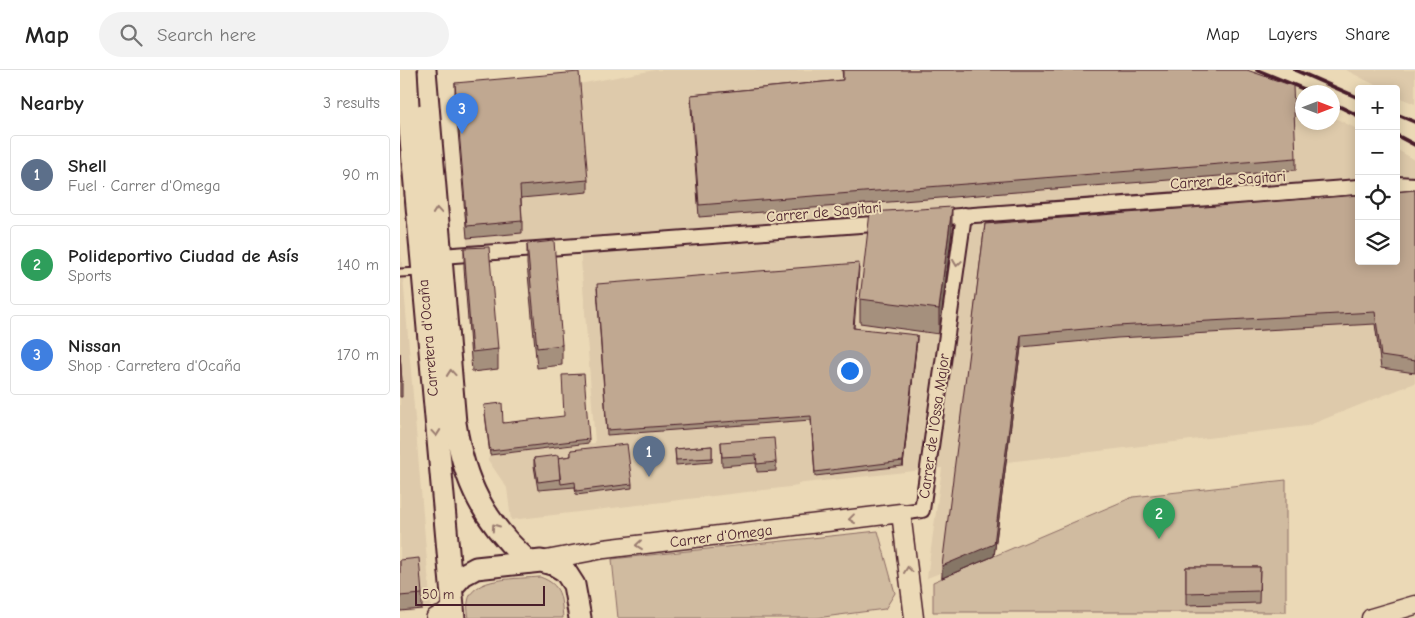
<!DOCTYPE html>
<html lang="en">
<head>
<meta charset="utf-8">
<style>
  body { margin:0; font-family:"Comic Neue",sans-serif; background:#f2f2f2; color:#222 }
  .controls { position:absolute; right:15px; top:15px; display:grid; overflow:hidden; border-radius:5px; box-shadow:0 2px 12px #0003 }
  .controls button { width:45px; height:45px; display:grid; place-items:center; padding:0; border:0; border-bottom:1px solid #e0e0e0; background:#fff; color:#222; font:25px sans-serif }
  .compass { position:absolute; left:895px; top:15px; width:45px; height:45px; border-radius:50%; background:#fff; box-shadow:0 2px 12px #0003; rotate:90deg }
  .scale { position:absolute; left:15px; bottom:12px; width:130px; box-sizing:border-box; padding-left:5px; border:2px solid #4a1f2b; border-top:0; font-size:14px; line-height:18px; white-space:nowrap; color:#4a1f2b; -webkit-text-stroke:4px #ebd9b6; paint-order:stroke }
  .you { position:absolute; left:449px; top:300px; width:18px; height:18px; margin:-12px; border:4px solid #fff; border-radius:50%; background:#1a73e8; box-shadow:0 0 0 8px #1a73e833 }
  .badge { display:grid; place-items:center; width:32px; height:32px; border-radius:50%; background:#d93025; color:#fff; font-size:16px; font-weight:700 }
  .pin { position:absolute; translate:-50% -41px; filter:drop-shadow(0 1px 2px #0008) }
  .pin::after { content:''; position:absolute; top:26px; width:18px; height:15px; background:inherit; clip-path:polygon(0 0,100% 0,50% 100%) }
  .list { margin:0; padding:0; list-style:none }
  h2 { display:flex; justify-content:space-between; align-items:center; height:65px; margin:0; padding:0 20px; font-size:21px }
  h2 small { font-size:16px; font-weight:400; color:#767676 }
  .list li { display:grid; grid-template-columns:32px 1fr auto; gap:15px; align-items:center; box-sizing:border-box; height:80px; margin:0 10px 10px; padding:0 10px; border:1px solid #e0e0e0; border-radius:5px }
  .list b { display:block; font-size:19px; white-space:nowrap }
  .list p { margin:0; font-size:16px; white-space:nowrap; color:#767676 }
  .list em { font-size:16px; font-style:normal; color:#767676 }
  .icon { flex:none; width:28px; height:28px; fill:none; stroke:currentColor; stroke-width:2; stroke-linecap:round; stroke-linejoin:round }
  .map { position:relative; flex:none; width:1015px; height:548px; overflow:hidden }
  header { display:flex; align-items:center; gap:30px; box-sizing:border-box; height:70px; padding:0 25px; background:#fff; border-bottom:1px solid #e0e0e0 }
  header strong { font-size:24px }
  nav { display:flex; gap:28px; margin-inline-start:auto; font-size:18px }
  .search { width:350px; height:45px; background:#f2f2f2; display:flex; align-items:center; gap:12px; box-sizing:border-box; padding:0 18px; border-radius:28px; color:#767676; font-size:19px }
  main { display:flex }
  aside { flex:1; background:#fff }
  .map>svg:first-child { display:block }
  .built { fill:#decaab }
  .green { fill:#d0bba0; stroke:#8d6d66 }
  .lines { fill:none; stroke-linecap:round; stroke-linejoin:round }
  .service-casing { stroke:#4a1f2b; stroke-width:11 }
  .minor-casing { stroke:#4a1f2b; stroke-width:18 }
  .tertiary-casing { stroke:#4a1f2b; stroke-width:21 }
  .secondary-casing { stroke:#4a1f2b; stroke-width:22 }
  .primary-casing { stroke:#4a1f2b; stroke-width:25 }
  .service { stroke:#ebd9b6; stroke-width:7 }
  .minor { stroke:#ebd9b6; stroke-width:14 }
  .tertiary { stroke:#ebd9b6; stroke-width:18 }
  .secondary { stroke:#ebd9b6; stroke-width:19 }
  .primary { stroke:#ebd9b6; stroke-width:21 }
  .rail { stroke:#4a1f2b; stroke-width:4 }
  .primary-bridge-casing { stroke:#4a1f2b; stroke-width:25; stroke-linecap:butt }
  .primary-bridge { stroke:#ebd9b6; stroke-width:21 }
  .wall { fill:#a5907d; stroke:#4a1f2b }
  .shaded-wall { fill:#867666; stroke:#4a1f2b }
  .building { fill:#c0a891; stroke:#4a1f2b }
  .oneway { stroke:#9a7c70 }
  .labels { text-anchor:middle; stroke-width:4; stroke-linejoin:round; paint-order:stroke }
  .street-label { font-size:15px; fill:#4a1f2b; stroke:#ebd9b6 }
</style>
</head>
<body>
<header>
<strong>Map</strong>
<div class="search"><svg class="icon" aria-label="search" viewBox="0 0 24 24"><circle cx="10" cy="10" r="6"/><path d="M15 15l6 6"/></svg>Search here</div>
<nav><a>Map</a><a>Layers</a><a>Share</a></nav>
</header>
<main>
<aside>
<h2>Nearby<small>3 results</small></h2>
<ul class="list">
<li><span class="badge" style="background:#5c6f8a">1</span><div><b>Shell</b><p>Fuel · Carrer d'Omega</p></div><em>90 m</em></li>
<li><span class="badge" style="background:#2e9e5b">2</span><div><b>Polideportivo Ciudad de Asís</b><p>Sports</p></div><em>140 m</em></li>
<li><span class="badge" style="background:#3f7fe0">3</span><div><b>Nissan</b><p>Shop · Carretera d'Ocaña</p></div><em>170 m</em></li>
</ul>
</aside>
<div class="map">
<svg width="1015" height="548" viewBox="0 0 1015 548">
  <rect width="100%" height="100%" fill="#ebd9b6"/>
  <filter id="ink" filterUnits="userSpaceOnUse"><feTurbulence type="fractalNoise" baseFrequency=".02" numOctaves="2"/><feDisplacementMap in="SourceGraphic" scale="10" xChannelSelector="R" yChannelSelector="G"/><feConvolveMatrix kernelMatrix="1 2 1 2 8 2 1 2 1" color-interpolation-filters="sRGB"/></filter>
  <g filter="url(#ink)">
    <g class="built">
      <path d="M255,0H813L893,28L902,32V52H932L933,47L959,60V191H996V79L1015,90V313L907,356L599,393L584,486L527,508L542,398L404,413L398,414V416L111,450L107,418L88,390L90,385L195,373L180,177L68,184L55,25L179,14Z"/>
      <path d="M946,0H1015V34L996,26V19H983Z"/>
      <path d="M0,171L31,539L0,543Z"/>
    </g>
    <g class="green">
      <path d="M886,410V542H533V512L733,427Z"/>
      <path d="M478,461L495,523L485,539L416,548H218L212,489Z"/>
      <path d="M140,507C162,515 161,527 163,548H69C68,543 67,537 68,532C71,506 120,509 140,507Z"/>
    </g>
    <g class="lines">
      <defs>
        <path id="service" d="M0,203L20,202"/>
        <g id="minor">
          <path d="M996,114L1015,115"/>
          <path d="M533,148L959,117"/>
          <path d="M41,186L487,153"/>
          <path d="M501,443L522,440L564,145"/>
        </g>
        <g id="tertiary">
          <path d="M141,491L204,479L501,443L514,548"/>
          <path d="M971,548L1015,535"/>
        </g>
        <path id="secondary" d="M36,548L44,545L53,536"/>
        <g id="primary">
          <path d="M25,0L55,353C64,412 84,452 129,492"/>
          <path d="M8,36L54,548"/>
          <path d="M52,517L63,505L76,498L141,491L155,495L165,501L174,515L180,548"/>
        </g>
      </defs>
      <use href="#service" class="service-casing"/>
      <use href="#minor" class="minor-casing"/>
      <use href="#tertiary" class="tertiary-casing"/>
      <use href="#secondary" class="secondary-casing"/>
      <use href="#primary" class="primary-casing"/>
      <use href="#service" class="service"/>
      <use href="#minor" class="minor"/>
      <use href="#tertiary" class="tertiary"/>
      <use href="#secondary" class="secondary"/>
      <use href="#primary" class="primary"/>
      <g class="rail">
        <path d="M857,0L911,22"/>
        <path d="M895,0L959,28"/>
        <path d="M0,3L17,0"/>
        <path d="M932,33L959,46"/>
        <path d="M996,44L1015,52"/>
        <path d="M996,65L1015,75"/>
      </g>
      <defs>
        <path id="primary-bridge" d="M6,0L8,36"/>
      </defs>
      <use href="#primary-bridge" class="primary-bridge-casing"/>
      <use href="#primary-bridge" class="primary-bridge"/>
    </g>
    <g class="wall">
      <path d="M442,0H847L896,88V100L299,147L291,37V25L443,10Z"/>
      <path d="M55,13L188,110V122L121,128L122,151V163L67,168L55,25Z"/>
      <path d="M1015,120V303L981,298L975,254L717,268L621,277L594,486L542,508L585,154Z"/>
      <path d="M552,161L539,264L460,253V229Z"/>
      <path d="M127,174L162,275V295L137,298L127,194Z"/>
      <path d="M64,178L98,279V299L72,302L64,198Z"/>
      <path d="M459,198L454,258L517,269L503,396L415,406L411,350L207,365L197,218Z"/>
      <path d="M0,283L2,312V327H0Z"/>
      <path d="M84,335L103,353L189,369V373L90,385Z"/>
      <path d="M321,372L376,392V401L357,402L356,393L322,396Z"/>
      <path d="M312,376V392L276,395L275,379Z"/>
      <path d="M171,380L232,414V418L176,425L175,417L138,420L134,396V388H158L171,386Z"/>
      <path d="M0,490L22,524V539L0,541Z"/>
      <path d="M786,497H860L859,533L786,535Z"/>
    </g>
    <g class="shaded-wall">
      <path d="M552,137V161L539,264V239Z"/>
      <path d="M517,265V269L503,396V391Z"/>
      <path d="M621,265V277L594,486L542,508V496Z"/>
    </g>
    <g class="building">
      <path d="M443,0H847L893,16L896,88L299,135L291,25L443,10Z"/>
      <path d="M179,2L188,110L120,116L122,151L67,156L55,13Z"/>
      <path d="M1015,120V291L981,286L975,242L717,256L621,265L594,474L542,496L585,154L959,125V191H996V122Z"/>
      <path d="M552,137L539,239L460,229L470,142Z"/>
      <path d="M154,171L162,275L137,278L127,174Z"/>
      <path d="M89,177L98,279L72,282L64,178Z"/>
      <path d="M459,193L453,258L517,265L503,391L415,402L411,346L207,360L197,214Z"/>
      <path d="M0,283L2,312H0Z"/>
      <path d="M184,304L189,369L90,381L84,335L102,333L103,353L164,346L162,305Z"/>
      <path d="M374,368L376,392L357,394L356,385L322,387L321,372Z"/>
      <path d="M227,374L232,414L176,421L175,412L161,414L158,388L171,386V380Z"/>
      <path d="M312,376V388L276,390L275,379Z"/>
      <path d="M158,385L160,409L138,412L134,388Z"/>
      <path d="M19,488L22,524L0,526V490Z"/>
      <path d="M786,497H860L859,521L786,523Z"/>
    </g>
    <defs><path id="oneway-chevron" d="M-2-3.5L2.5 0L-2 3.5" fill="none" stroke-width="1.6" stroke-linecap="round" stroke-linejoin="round" transform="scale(1.25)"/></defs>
    <g class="oneway">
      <use href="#oneway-chevron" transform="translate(37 141) rotate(-95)"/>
      <use href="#oneway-chevron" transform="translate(557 193) rotate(98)"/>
      <use href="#oneway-chevron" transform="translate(51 303) rotate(-95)"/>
      <use href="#oneway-chevron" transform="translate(36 363) rotate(85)"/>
      <use href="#oneway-chevron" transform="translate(452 449) rotate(173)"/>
      <use href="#oneway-chevron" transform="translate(95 457) rotate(-125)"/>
      <use href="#oneway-chevron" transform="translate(239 475) rotate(174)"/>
      <use href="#oneway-chevron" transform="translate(508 500) rotate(-97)"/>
    </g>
  </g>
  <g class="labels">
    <g class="street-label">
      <text transform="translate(828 110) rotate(-4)" y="5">Carrer de Sagitari</text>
      <text transform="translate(424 142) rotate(-5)" y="5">Carrer de Sagitari</text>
      <text transform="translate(28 268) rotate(-95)" y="5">Carretera d'Ocaña</text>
      <text transform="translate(534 356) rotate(-82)" y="5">Carrer de l'Ossa Major</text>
      <text transform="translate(321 466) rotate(-7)" y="5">Carrer d'Omega</text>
    </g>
  </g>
</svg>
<div class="controls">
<button>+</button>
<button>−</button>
<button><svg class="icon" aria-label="locate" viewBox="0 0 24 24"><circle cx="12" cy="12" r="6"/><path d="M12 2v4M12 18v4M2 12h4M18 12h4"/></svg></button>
<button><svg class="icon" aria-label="layers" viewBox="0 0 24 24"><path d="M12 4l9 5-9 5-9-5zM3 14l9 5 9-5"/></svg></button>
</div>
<svg class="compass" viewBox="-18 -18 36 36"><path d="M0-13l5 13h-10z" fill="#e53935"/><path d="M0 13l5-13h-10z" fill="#767676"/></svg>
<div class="scale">50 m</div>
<div class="you"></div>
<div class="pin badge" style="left:249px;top:407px;background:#5c6f8a">1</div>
<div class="pin badge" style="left:759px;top:469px;background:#2e9e5b">2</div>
<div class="pin badge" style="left:62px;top:64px;background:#3f7fe0">3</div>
</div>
</main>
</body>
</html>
